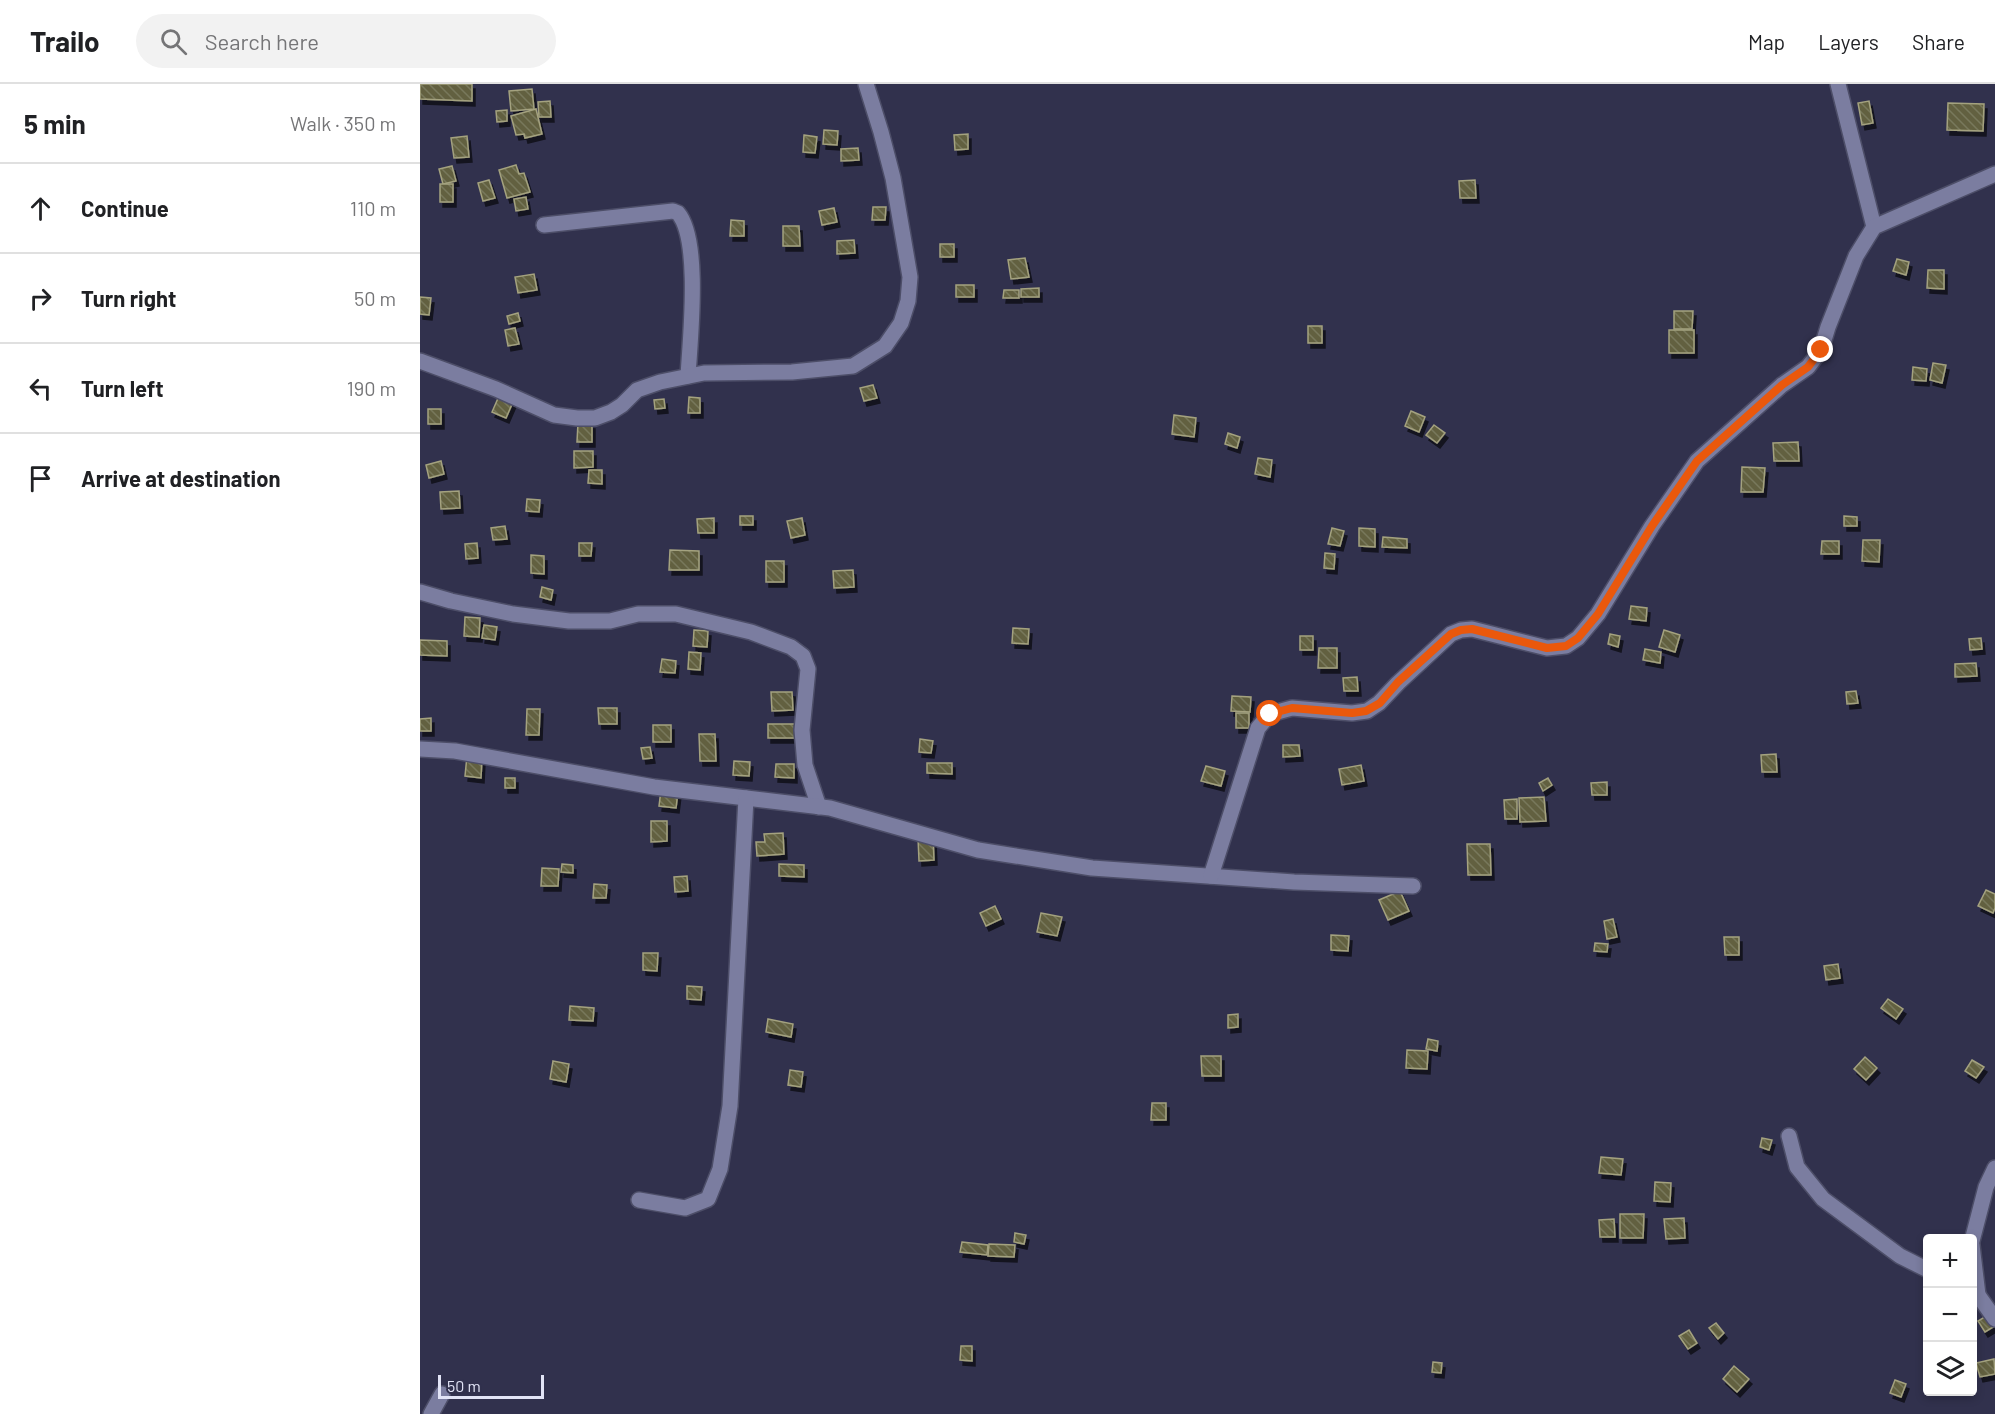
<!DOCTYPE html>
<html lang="en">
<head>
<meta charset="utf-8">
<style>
  body { margin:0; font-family:Barlow,sans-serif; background:#f2f2f2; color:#202124 }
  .controls { position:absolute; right:18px; bottom:18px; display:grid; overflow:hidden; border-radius:6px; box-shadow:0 3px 9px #0003 }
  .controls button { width:54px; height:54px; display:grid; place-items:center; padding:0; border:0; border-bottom:2px solid #e0e0e0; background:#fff; color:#202124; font:30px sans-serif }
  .scale { position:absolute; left:18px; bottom:15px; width:106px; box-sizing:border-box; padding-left:6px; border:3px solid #e2e4f6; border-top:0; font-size:16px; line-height:21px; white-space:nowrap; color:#e2e4f6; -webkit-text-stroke:4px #31314d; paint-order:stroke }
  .stop { position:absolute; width:18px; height:18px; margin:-14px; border:4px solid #ea580c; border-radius:50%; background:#fff }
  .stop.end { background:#ea580c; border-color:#fff; box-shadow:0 2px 6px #0008 }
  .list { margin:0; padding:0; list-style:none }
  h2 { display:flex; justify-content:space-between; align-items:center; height:78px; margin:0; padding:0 24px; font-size:26px }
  h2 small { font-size:20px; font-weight:400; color:#757577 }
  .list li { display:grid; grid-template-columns:39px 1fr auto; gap:18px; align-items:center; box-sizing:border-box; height:90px; padding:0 24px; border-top:2px solid #e0e0e0 }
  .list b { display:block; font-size:22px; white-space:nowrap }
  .list em { font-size:20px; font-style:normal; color:#757577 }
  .icon { flex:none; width:33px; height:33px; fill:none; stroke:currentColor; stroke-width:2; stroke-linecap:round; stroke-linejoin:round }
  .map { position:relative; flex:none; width:1575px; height:1330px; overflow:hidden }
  header { display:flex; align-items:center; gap:36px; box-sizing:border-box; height:84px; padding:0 30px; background:#fff; border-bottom:2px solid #e0e0e0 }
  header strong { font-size:28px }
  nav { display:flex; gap:33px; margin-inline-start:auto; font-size:21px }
  .search { width:420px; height:54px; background:#f2f2f2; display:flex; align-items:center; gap:15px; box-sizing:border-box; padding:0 21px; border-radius:33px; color:#757577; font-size:22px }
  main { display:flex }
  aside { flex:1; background:#fff }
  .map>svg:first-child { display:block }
  .building { fill:url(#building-back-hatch); stroke:#a4a27f; stroke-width:1.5; filter:url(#shadow) }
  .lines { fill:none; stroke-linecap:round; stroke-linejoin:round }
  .minor-casing { stroke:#4d4e68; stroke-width:18 }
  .minor { stroke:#7b7da0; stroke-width:15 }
  .route { stroke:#ea580c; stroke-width:8 }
</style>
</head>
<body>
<header>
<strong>Trailo</strong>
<div class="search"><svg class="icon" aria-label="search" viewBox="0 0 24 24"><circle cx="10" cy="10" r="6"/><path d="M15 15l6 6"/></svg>Search here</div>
<nav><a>Map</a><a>Layers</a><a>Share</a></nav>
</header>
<main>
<aside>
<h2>5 min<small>Walk · 350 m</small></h2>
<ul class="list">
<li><svg class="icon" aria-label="ahead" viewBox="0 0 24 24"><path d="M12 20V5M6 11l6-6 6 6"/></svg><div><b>Continue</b></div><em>110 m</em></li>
<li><svg class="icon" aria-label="right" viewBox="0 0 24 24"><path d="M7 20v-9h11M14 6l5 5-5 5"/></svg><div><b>Turn right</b></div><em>50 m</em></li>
<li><svg class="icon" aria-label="left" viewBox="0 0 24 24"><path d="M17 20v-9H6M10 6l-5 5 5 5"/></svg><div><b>Turn left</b></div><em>190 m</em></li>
<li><svg class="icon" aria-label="arrive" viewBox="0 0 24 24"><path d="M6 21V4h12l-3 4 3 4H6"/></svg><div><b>Arrive at destination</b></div></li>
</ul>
</aside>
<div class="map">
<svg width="1575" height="1330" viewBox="0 0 1575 1330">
  <defs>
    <pattern id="building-back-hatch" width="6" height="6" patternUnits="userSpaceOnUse" patternTransform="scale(1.5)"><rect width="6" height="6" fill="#626140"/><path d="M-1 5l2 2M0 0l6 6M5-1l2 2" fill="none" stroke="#78785c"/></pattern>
    <filter id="shadow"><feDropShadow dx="3" dy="5" stdDeviation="0" flood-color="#0009"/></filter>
  </defs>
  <rect width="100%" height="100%" fill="#31314d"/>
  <g class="building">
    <path d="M0,0H52V17L0,15Z"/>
    <path d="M112,5L114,25L91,27L89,7Z"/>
    <path d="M130,17L131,33H119L118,18Z"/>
    <path d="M1449,17L1453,39L1442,41L1438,19Z"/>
    <path d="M1528,19L1564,20L1563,47L1527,46Z"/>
    <path d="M116,25L122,50L105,54L104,50L96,51L91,32Z"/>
    <path d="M87,26V37L77,38L76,27Z"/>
    <path d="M404,46L418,47L417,61L403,60Z"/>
    <path d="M548,50V65L535,66L534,51Z"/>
    <path d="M384,51L397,53L395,69L383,68Z"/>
    <path d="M47,52L49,73L34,74L31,54Z"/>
    <path d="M438,64L439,76L421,77V65Z"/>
    <path d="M96,81L99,90L104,89L110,108L87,114L79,86Z"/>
    <path d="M32,82L36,97L23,100L19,85Z"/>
    <path d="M69,96L75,114L63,117L58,99Z"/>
    <path d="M1055,96L1056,114H1040L1039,97Z"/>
    <rect x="20" y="100" width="13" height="18"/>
    <path d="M106,113L108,125L96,127L94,115Z"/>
    <path d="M453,123H466L465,136H452Z"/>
    <path d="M414,124L417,138L402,141L399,127Z"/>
    <path d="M311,136L324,137V152H310Z"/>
    <path d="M363,142H379L380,162H363Z"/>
    <path d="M434,156L435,169L417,170V157Z"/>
    <rect x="520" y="160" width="14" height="13"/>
    <path d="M605,174L609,193L591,195L588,176Z"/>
    <path d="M1477,175L1489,178L1486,191L1473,187Z"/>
    <path d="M1508,186H1524V205L1507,204Z"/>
    <path d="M114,190L117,206L98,209L95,193Z"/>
    <rect x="536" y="201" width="18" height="12"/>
    <path d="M619,204V213H601V205Z"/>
    <path d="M584,206H599V214H583Z"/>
    <path d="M0,213L11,214L9,231L0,230Z"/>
    <path d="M1254,227H1273L1272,245H1254Z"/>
    <path d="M98,229L100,237L89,240L87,232Z"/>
    <rect x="888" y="242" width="14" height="17"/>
    <path d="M95,244L99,260L88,262L85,246Z"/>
    <rect x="1249" y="246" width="25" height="23"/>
    <path d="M1513,279L1526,281L1522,299L1510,296Z"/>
    <path d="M1493,283L1507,285L1506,297L1492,296Z"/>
    <path d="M453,301L457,314L444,317L440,304Z"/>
    <path d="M79,312L93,318L86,334L72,328Z"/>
    <path d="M269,313L280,314V329H268Z"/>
    <path d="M244,315L245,324L235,325L234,316Z"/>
    <rect x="8" y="325" width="13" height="15"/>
    <path d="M991,327L1005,333L999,348L985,342Z"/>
    <path d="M754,331L776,334L774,353L752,350Z"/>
    <path d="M158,339L172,340V358H157Z"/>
    <path d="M1014,341L1025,349L1017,359L1006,351Z"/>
    <path d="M808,349L820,353L817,364L805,360Z"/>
    <path d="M1378,358L1379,377H1354L1353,359Z"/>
    <path d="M154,367H173V383L154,384Z"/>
    <path d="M838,374L852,376L850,393L835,390Z"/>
    <path d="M21,377L24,390L9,394L6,381Z"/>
    <path d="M1322,383L1345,384L1343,408H1321Z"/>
    <path d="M169,386H182V400L168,399Z"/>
    <path d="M39,407L40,424L21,425L20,408Z"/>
    <path d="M107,415L120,416L119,428L106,427Z"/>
    <rect x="320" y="432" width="13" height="9"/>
    <path d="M1424,432L1437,433V442H1424Z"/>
    <path d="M294,434V449H278L277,435Z"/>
    <path d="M382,434L385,451L371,454L367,437Z"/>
    <path d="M85,442L87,455L73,456L71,444Z"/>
    <path d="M912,444L924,447L920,462L908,460Z"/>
    <path d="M939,444L955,445V463L939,462Z"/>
    <path d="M963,453L987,455V464L962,463Z"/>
    <path d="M1443,456H1460L1459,478L1442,477Z"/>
    <path d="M1402,457H1419V470H1401Z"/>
    <path d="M57,459L58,474L46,475L45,460Z"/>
    <path d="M159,459H172L171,472H159Z"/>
    <path d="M250,466L279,467V486H249Z"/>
    <path d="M905,469L915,470L914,485L904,484Z"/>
    <path d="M111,471L124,472V490L111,489Z"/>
    <rect x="346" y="477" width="18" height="21"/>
    <path d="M433,486L434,503L414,504L413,487Z"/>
    <path d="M122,503L133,506L131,516L120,513Z"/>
    <path d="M1211,522L1227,524L1226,537L1209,535Z"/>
    <path d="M45,533L60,534L59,553L44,552Z"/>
    <path d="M64,541L77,543L75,556L62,554Z"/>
    <path d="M593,544L609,545L608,560L592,559Z"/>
    <path d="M274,546L288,547L287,563L273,562Z"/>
    <path d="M1244,546L1260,551L1255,568L1239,563Z"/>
    <path d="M1190,550L1200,552L1198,563L1188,560Z"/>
    <rect x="880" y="552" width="13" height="14"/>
    <path d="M1561,554L1562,565L1550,566L1549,555Z"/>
    <path d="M0,556L27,557V572L0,571Z"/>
    <path d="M899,564H917V584H898Z"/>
    <path d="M1225,565L1241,568L1240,579L1223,576Z"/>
    <path d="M269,568L281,569L280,586L268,585Z"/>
    <path d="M242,575L256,577L255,589L240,588Z"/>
    <path d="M1556,579L1557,592L1535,593V580Z"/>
    <path d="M937,593L938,607H924L923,594Z"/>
    <path d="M1436,607L1438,619L1427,620L1426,608Z"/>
    <path d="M351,608H372L373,626L352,627Z"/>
    <path d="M812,612L831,613L830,628L811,627Z"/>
    <path d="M178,624H197V640H179Z"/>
    <path d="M107,625H120L119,651H106Z"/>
    <rect x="816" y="629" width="13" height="15"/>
    <path d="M11,634V647H0V635Z"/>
    <rect x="348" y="640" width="34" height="14"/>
    <rect x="233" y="641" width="18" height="17"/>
    <path d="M279,650H295L296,677H280Z"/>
    <path d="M500,655L513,657L511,669L499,668Z"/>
    <path d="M863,661H879L880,672L863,673Z"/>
    <path d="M230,663L232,674L223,675L221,664Z"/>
    <path d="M1356,670L1357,688H1342L1341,671Z"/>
    <path d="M47,672L62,674L61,694L45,692Z"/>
    <path d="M314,677L330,678L329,692L313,691Z"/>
    <path d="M507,679H532V690L507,689Z"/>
    <path d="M356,680H374V694L355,693Z"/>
    <path d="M941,681L944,697L922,701L919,685Z"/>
    <path d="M786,682L805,687L801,702L781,697Z"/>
    <rect x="85" y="694" width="10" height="10"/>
    <path d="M1128,694L1132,701L1123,707L1119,699Z"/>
    <path d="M1187,698V711H1172L1171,699Z"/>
    <path d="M241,706L258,708L256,724L239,722Z"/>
    <path d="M1124,713L1126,737L1100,738L1099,714Z"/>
    <path d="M1097,715V735H1085L1084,716Z"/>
    <path d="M231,737H247V757L231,758Z"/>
    <path d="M363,749L364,770L337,772L336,758H345L344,750Z"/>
    <path d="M513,753L514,776L499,777L498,754Z"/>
    <path d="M1047,760H1070L1071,791H1048Z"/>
    <path d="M142,780L153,781V789L141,788Z"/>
    <path d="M359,780L384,781V793L359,792Z"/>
    <path d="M122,784L139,785L138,802H121Z"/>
    <path d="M267,792L268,807L255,808L254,793Z"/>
    <path d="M174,800L187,801L186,814H173Z"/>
    <path d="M1566,806L1575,810V824L1573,829L1558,822Z"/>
    <path d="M980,807L989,827L968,836L959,816Z"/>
    <path d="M575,822L581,835L566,842L560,829Z"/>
    <path d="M621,829L642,833L637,852L617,848Z"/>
    <path d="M1193,835L1197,853L1187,855L1184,837Z"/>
    <path d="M911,851L929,852L928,867L911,866Z"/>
    <path d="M1304,853H1319V871H1305Z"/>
    <path d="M1175,859L1188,860L1187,868L1174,867Z"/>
    <path d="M223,869H238L237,887L223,886Z"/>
    <path d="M1418,880L1420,894L1406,896L1404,882Z"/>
    <path d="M267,902L282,903L281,916L267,915Z"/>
    <path d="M1468,915L1483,925L1476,935L1461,924Z"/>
    <path d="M150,922L174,924L173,937L149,936Z"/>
    <path d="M818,930V943L808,944V931Z"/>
    <path d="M348,935L373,940L371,953L346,948Z"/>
    <path d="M1008,955L1018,957L1017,967L1006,965Z"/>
    <path d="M987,966L1008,967L1007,985L986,984Z"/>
    <path d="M781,972H801V992H782Z"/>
    <path d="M1445,973L1457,984L1446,996L1434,985Z"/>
    <path d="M1552,976L1564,983L1556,994L1545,987Z"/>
    <path d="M133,977L149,980L146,998L130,995Z"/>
    <path d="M370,986L383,988L381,1003L368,1001Z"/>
    <path d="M732,1019H746V1036H731Z"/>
    <path d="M1342,1054L1352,1056L1349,1066L1340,1063Z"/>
    <path d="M1181,1073L1203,1075L1201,1091L1179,1089Z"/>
    <path d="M1235,1098L1251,1099L1250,1118L1234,1117Z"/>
    <path d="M1200,1130H1224L1223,1154H1200Z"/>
    <path d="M1264,1134L1265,1154L1246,1155L1244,1135Z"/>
    <path d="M1194,1135L1195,1153H1180L1179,1136Z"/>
    <path d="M595,1149L606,1151L604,1160L594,1158Z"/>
    <path d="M542,1158L568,1161L567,1171L540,1168Z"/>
    <path d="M569,1160L595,1161L594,1173L568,1172Z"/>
    <path d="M1568,1231L1575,1242L1565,1248L1558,1237Z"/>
    <path d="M1296,1239L1304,1249L1298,1255L1289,1244Z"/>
    <path d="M1269,1246L1277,1259L1268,1265L1259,1252Z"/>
    <path d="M541,1262H552V1277L540,1276Z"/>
    <path d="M1574,1275L1575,1290L1560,1293L1556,1279Z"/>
    <path d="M1013,1278L1022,1279L1021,1289L1012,1288Z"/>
    <path d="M1314,1282L1329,1295L1317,1308L1303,1295Z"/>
    <path d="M1475,1296L1486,1300L1481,1313L1470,1309Z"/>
  </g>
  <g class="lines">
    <defs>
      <g id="minor">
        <path d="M1418,0L1454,143"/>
        <path d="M124,141L253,127L258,129C281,156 270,256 268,292"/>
        <path d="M0,277L76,305L134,331L157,334H175L191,328L202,321L217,306L240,298L284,289L372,288L433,282L465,262L481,239L488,217L490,193L473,94L461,48L446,0"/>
        <path d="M0,508L31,517L93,530L149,537H190L218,530H256L331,548L371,563L383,572L388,585L382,646L385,681L399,723"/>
        <path d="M0,665L35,667L234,703L410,724L558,766L672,784L874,798L993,802"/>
        <path d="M791,792L838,644L850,630L872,624L932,629L947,627L959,619L978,599L1031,550L1041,546L1052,545L1127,564L1146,562L1158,554L1178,530L1232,442L1277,377L1362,301L1388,283L1401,266L1408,243L1436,172L1454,143L1575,90"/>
        <path d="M1369,1052L1377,1083L1403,1115L1480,1172L1508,1186"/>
        <path d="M219,1116L265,1124L288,1115L300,1085L310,1022L326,714"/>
        <path d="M1552,1157L1566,1103L1575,1084"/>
        <path d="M1552,1161L1558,1211"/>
        <path d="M1552,1208L1558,1211L1575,1235"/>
        <path d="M11,1330L22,1310"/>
      </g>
    </defs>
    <use href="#minor" class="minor-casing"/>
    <use href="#minor" class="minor"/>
  </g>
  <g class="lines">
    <path class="route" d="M850,630L872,624L932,629L946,627L960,619L978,598L1031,550L1041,546L1052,545L1127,564L1146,562L1158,554L1178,530L1232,442L1277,377L1362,301L1388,283L1401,266"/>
  </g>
</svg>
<div class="controls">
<button>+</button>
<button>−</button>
<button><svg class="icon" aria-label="layers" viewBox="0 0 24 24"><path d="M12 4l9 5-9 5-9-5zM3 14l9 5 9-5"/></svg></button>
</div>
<div class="scale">50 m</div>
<div class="stop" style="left:850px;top:630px"></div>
<div class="stop end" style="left:1401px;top:266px"></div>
</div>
</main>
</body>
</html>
